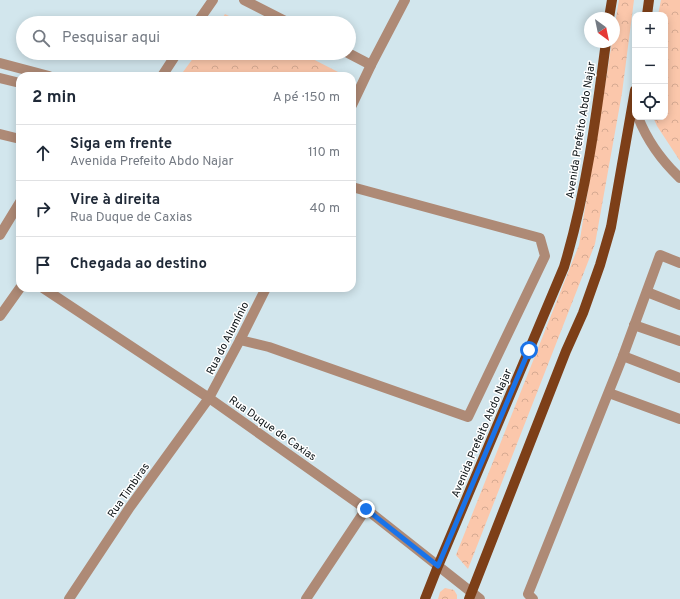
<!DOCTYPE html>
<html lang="pt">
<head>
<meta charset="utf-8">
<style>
  body { margin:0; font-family:Overpass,sans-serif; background:#f2f2f3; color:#1f2937 }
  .controls { position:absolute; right:12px; top:12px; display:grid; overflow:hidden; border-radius:8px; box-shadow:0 2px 10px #0003 }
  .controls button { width:36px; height:36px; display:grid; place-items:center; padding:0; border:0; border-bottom:1px solid #e0e1e3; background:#fff; color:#1f2937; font:20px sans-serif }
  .compass { position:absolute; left:584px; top:12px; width:36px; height:36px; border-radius:50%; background:#fff; box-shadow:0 2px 10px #0003; rotate:147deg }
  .stop { position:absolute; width:12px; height:12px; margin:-9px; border:3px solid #1a73e8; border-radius:50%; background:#fff }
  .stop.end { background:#1a73e8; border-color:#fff; box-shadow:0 1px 4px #0008 }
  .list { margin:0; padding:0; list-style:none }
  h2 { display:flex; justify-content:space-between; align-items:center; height:52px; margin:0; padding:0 16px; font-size:17px }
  h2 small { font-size:13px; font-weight:400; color:#747a83 }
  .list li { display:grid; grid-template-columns:26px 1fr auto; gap:12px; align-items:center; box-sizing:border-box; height:56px; padding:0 16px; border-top:1px solid #e0e1e3 }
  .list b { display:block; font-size:15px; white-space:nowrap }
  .list p { margin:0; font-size:13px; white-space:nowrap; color:#747a83 }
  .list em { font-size:13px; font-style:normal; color:#747a83 }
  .icon { flex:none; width:22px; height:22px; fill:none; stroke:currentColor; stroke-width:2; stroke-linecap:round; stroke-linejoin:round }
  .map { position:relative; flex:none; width:680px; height:599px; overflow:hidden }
  .search { position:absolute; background:#fff; box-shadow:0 2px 10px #0003; left:16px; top:16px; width:340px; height:44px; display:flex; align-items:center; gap:10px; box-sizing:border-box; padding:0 14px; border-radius:22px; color:#747a83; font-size:15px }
  .panel { position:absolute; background:#fff; box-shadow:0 2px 10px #0003; left:16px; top:72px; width:340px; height:220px; border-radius:12px }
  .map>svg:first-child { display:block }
  .park { fill:url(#park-crowns) }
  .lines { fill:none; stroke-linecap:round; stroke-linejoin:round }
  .minor { stroke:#ae8a76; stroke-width:10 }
  .major { stroke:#7d3f18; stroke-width:10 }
  .route { stroke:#1a73e8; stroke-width:5 }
  .labels { text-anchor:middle; stroke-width:3; stroke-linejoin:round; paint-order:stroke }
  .street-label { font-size:11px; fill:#0d1417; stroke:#fff }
</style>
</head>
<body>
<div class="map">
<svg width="680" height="599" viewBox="0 0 680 599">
  <defs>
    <pattern id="park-crowns" width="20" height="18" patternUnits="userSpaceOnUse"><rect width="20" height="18" fill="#fbc7ab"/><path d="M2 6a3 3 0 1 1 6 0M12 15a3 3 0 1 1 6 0" fill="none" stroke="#d6aa92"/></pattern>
  </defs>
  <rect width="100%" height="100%" fill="#d2e6ed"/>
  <g class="park">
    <path d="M619,0H634L622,93L595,244L468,569L456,555L579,245L612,42H614V29Z"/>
    <path d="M661,0H680V161L657,126L653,117H665V15H658Z"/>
    <path d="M225,14L243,23H219Z"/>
    <path d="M197,53H301L342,74L341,76H180Z"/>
    <path d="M445,588L454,590L457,595V599H438L440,592Z"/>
  </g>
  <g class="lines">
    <g class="minor">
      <path d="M244,0L289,23"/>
      <path d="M197,23L213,0"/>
      <path d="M348,53L371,65"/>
      <path d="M0,63L49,76"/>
      <path d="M162,76L177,53"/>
      <path d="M0,78L20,83"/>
      <path d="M352,105L371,65L405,0"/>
      <path d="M638,117C647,140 662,161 680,178"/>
      <path d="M0,134L20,139"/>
      <path d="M0,235L20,202"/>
      <path d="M43,288L209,398L366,509L480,599"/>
      <path d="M647,292L680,305"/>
      <path d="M0,316L20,288"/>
      <path d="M634,325L680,341"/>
      <path d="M240,340L269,347L468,417L545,256L540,238L352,187"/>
      <path d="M623,356L680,378"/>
      <path d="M609,393L680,419"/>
      <path d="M69,599L130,507L209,398L240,340L266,288"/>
      <path d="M306,599L366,509"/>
      <path d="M533,599L528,594L623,356L660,255L680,263"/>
    </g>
    <g class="major">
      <path d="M647,15L649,0"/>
      <path d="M609,18L612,0"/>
      <path d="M425,599L438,566L564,267C586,194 596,118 606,42"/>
      <path d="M469,599L566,351L583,313L600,265L611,227L635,90"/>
    </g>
  </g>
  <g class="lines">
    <path class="route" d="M366,509L438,566L529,350"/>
  </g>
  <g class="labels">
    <g class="street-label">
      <text transform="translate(580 130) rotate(-81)" y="4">Avenida Prefeito Abdo Najar</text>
      <text transform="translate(227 338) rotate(-63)" y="4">Rua do Alumínio</text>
      <text transform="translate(273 428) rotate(35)" y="4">Rua Duque de Caxias</text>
      <text transform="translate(481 433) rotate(-67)" y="4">Avenida Prefeito Abdo Najar</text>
      <text transform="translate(128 490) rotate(-55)" y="4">Rua Timbiras</text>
    </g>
  </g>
</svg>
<div class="controls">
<button>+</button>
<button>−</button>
<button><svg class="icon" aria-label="locate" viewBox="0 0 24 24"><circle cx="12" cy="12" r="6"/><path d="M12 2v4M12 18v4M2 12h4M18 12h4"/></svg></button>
</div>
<svg class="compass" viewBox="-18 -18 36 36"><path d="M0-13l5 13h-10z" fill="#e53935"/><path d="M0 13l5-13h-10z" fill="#747a83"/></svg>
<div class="stop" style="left:529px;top:350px"></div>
<div class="stop end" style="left:366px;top:509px"></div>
<div class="search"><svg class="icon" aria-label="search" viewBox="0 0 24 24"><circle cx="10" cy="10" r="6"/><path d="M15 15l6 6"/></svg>Pesquisar aqui</div>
<section class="panel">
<h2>2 min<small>A pé · 150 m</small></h2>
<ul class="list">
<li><svg class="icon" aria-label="ahead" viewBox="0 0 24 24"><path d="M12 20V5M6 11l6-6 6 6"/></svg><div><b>Siga em frente</b><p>Avenida Prefeito Abdo Najar</p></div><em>110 m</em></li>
<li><svg class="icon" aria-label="right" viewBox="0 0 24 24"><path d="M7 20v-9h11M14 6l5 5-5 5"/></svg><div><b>Vire à direita</b><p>Rua Duque de Caxias</p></div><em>40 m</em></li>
<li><svg class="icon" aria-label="arrive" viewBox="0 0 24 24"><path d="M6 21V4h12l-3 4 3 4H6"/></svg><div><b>Chegada ao destino</b></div></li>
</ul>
</section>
</div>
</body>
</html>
